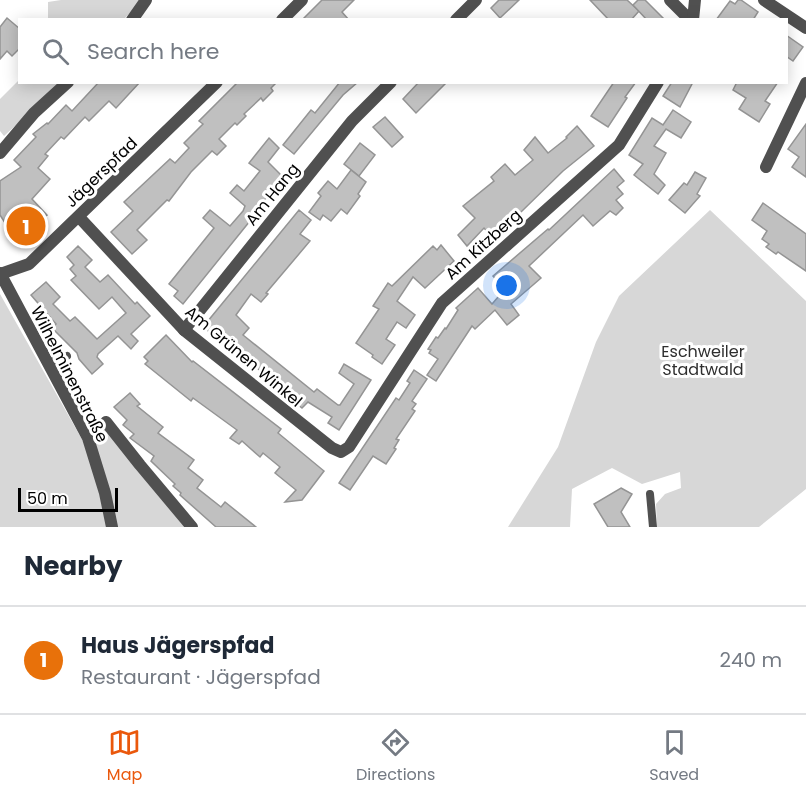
<!DOCTYPE html>
<html lang="en">
<head>
<meta charset="utf-8">
<style>
  body { margin:0; font-family:Poppins,sans-serif; background:#f2f2f3; color:#1f2937 }
  .scale { position:absolute; left:18px; bottom:15px; width:100px; box-sizing:border-box; padding-left:6px; border:3px solid #000; border-top:0; font-size:16px; line-height:21px; white-space:nowrap; color:#000; -webkit-text-stroke:4px #fff; paint-order:stroke }
  .you { position:absolute; left:507px; top:286px; width:21px; height:21px; margin:-15px; border:4px solid #fff; border-radius:50%; background:#1a73e8; box-shadow:0 0 0 9px #1a73e833 }
  .badge { display:grid; place-items:center; width:39px; height:39px; border-radius:50%; background:#ea580c; color:#fff; font-size:20px; font-weight:700 }
  .pin { position:absolute; translate:-50% -50%; border:3px solid #fff; box-shadow:0 2px 6px #0006 }
  .list { margin:0; padding:0; list-style:none }
  h2 { display:flex; justify-content:space-between; align-items:center; height:78px; margin:0; padding:0 24px; font-size:26px }
  h2 small { font-size:20px; font-weight:400; color:#747a83 }
  .list li { display:grid; grid-template-columns:39px 1fr auto; gap:18px; align-items:center; box-sizing:border-box; height:108px; padding:0 24px; border-top:2px solid #e0e1e3 }
  .list b { display:block; font-size:22px; white-space:nowrap }
  .list p { margin:0; font-size:20px; white-space:nowrap; color:#747a83 }
  .list em { font-size:20px; font-style:normal; color:#747a83 }
  .icon { flex:none; width:33px; height:33px; fill:none; stroke:currentColor; stroke-width:2; stroke-linecap:round; stroke-linejoin:round }
  .map { position:relative; flex:none; width:806px; height:527px; overflow:hidden }
  .search { position:absolute; background:#fff; box-shadow:0 3px 15px #0003; left:18px; right:18px; top:18px; height:66px; display:flex; align-items:center; gap:15px; box-sizing:border-box; padding:0 21px; border-radius:0px; color:#747a83; font-size:22px }
  .sheet { height:186px; background:#fff }
  nav { display:flex; justify-content:space-around; align-items:center; box-sizing:border-box; height:84px; border-top:2px solid #e0e1e3; background:#fff; font-size:16px; color:#747a83 }
  nav a { display:grid; justify-items:center; gap:3px }
  nav .on { color:#ea580c }
  .map>svg:first-child { display:block }
  .green { fill:#d7d7d7 }
  .building { fill:#c0c0c0; stroke:#949494; stroke-width:1.5 }
  .lines { fill:none; stroke-linecap:round; stroke-linejoin:round }
  .service { stroke:#505050; stroke-width:8 }
  .minor { stroke:#505050; stroke-width:12 }
  .labels { text-anchor:middle; stroke-width:6; stroke-linejoin:round; paint-order:stroke }
  .street-label { font-size:16px; fill:#000; stroke:#fff }
  .park-label { font-size:16px; fill:#2e2e2e; stroke:#fff }
</style>
</head>
<body>
<div class="map">
<svg width="806" height="527" viewBox="0 0 806 527">
  <rect width="100%" height="100%" fill="#fff"/>
  <g class="green">
    <path d="M61,0H142L124,19L48,20V2Z"/>
    <path d="M19,80L20,82L62,83L4,136L0,131V99Z"/>
    <path d="M710,210L806,301V489L759,527H657L656,504L665,494L681,488L680,472L642,484L612,468L572,489L570,527H508L558,447L596,342L619,296Z"/>
    <path d="M0,294L84,443L109,423L185,527H0Z"/>
  </g>
  <g class="building">
    <path d="M322,0H354L342,12L349,20H302Z"/>
    <path d="M499,0H519L500,18L491,8Z"/>
    <path d="M590,0H627L639,11L631,20H609Z"/>
    <path d="M638,0H645L665,20H647L633,5Z"/>
    <path d="M738,0H741L758,12L753,20H716L730,1L735,4Z"/>
    <path d="M7,18L20,29V48L12,56L7,51L0,59V27Z"/>
    <path d="M786,35L803,47L793,61L786,56Z"/>
    <path d="M99,82H140L116,108L109,101L89,121L85,117L64,139L61,137L45,154L48,156L38,168L50,179L32,199L47,215L38,221L42,227L29,241L26,238L24,239L22,236L16,240L0,215V181L21,167L14,160L36,137L33,134L47,123L48,124L66,105L72,111Z"/>
    <path d="M238,82H277L271,88L273,91L263,101L261,98L244,114L246,116L237,125L235,123L219,139L226,146L217,155L212,151L191,172L169,201L167,200L137,230L147,240L132,254L111,232L133,211L124,202L170,159L175,163L189,148L184,143L203,124L199,121Z"/>
    <path d="M340,82H358L343,95L294,154L283,145L311,110L315,113Z"/>
    <path d="M419,82H447L416,113L403,99Z"/>
    <path d="M614,82H636L625,97L627,98L608,127L591,116Z"/>
    <path d="M672,82H693L680,107L663,96Z"/>
    <path d="M737,82H778L765,101L770,104L759,122L739,109L746,98L733,90Z"/>
    <path d="M673,110L691,122L681,138L666,129L654,146L666,153L654,174L665,185L658,194L634,175L643,164L629,155L652,118L663,125Z"/>
    <path d="M385,117L403,137L392,147L373,127Z"/>
    <path d="M806,124V177L792,167L799,157L788,149Z"/>
    <path d="M577,126L594,146L563,171L521,212L491,236L484,228L467,246L458,235L475,218L463,206L494,181L491,177L505,164L515,175L533,160L524,150L535,137L548,153L567,138L566,137Z"/>
    <path d="M269,138L279,148L268,162L284,178L260,205L262,206L183,304L174,296L178,291L169,284L214,228L203,218L210,210L230,226L243,211L245,206L230,193L237,185L244,191L260,171L249,163Z"/>
    <path d="M360,143L375,155L359,176L344,164Z"/>
    <path d="M614,169L624,181L617,187L623,194L616,200L623,208L616,215L610,211L593,226L583,215L529,266L541,278L511,304L519,315L507,325L495,310L475,329L472,326L436,381L427,375L438,359L429,353L431,350L428,349L436,337L438,338L445,328L446,329L458,310L456,308L478,288L492,304L505,289L493,276L548,229L549,230Z"/>
    <path d="M351,170L366,182L358,194L360,196L347,214L341,209L331,221L323,215L320,220L309,212L321,196L318,193L328,181L337,189Z"/>
    <path d="M695,172L706,178L697,194L700,196L685,213L669,200L684,183L687,185Z"/>
    <path d="M763,203L806,234V271L778,252L776,254L766,247L769,244L762,239L767,231L752,220Z"/>
    <path d="M299,210L311,220L300,234L310,241L266,293L268,294L261,302L251,294L236,315L249,328L243,335L314,392L317,389L338,405H340L354,384L339,373L344,364L371,380L339,430L328,423L332,417L308,402L302,408L277,388L279,385L203,327Z"/>
    <path d="M441,245L454,261L425,288L413,277L397,301L415,315L406,328L397,322L386,339L395,345L382,364L372,357L373,355L356,343L379,309L373,306L388,283L392,286L433,246L437,250Z"/>
    <path d="M78,246L92,260L85,267L100,282L108,275L135,304L137,302L150,316L131,334L138,341L131,349L118,336L98,354L97,357L103,364L92,374L79,359L77,353L52,328L56,324L31,295L46,282L60,297L53,304L70,321L75,317L97,339L126,313L112,297L99,309L71,280L76,276L70,269L74,265L67,257Z"/>
    <path d="M166,335L192,362L193,361L281,429L278,433L324,471L302,500L285,502L296,490L275,473L280,467L263,453L260,457L242,441L239,444L230,438L237,430L193,398L191,401L145,364L148,361L144,357Z"/>
    <path d="M414,370L427,379L412,401L416,404L412,409L415,411L396,439L399,440L394,448L396,449L386,464L373,456L350,490L339,483L396,398L399,400L410,383L407,381Z"/>
    <path d="M130,393L140,404L137,406L163,427L158,433L194,460L188,468L203,480L197,488L221,507L225,502L256,527H216L180,495L181,493L173,486L175,484L151,461L154,456L130,438L134,434L123,425L127,420L114,407Z"/>
    <path d="M621,488L632,494L621,512L630,527H608L594,504Z"/>
  </g>
  <g class="lines">
    <g class="service">
      <path d="M48,363L67,356"/>
      <path d="M650,494L653,527"/>
    </g>
    <g class="minor">
      <path d="M670,0L690,20"/>
      <path d="M764,0L806,28"/>
      <path d="M132,20L146,0"/>
      <path d="M282,20L302,0"/>
      <path d="M456,20L476,0"/>
      <path d="M693,20L695,0"/>
      <path d="M0,153L34,113L68,82"/>
      <path d="M766,167L806,83"/>
      <path d="M79,217L184,330L332,448L341,452L349,447L442,303L619,145L658,82"/>
      <path d="M0,273L88,438L105,493L112,527"/>
      <path d="M0,274L29,264L217,82"/>
      <path d="M184,330L352,121L391,82"/>
      <path d="M106,422L140,465L192,527"/>
    </g>
  </g>
  <g class="labels">
    <g class="street-label">
      <text transform="translate(101 172) rotate(-44)" y="6">Jägerspfad</text>
      <text transform="translate(272 194) rotate(-51)" y="6">Am Hang</text>
      <text transform="translate(483 244) rotate(-42)" y="6">Am Kitzberg</text>
      <text transform="translate(244 356) rotate(40)" y="6">Am Grünen Winkel</text>
      <text transform="translate(70 374) rotate(63)" y="6">Wilhelminenstraße</text>
    </g>
    <g class="park-label">
      <text x="703" y="357">Eschweiler<tspan x="703" dy="18">Stadtwald</tspan></text>
    </g>
  </g>
</svg>
<div class="scale">50 m</div>
<div class="you"></div>
<div class="pin badge" style="left:26px;top:226px;background:#e8710a">1</div>
<div class="search"><svg class="icon" aria-label="search" viewBox="0 0 24 24"><circle cx="10" cy="10" r="6"/><path d="M15 15l6 6"/></svg>Search here</div>
</div>
<section class="sheet">
<h2>Nearby<small></small></h2>
<ul class="list">
<li><span class="badge" style="background:#e8710a">1</span><div><b>Haus Jägerspfad</b><p>Restaurant · Jägerspfad</p></div><em>240 m</em></li>
</ul>
</section>
<nav>
<a class="on"><svg class="icon" aria-label="map" viewBox="0 0 24 24"><path d="M3 6l6-2 6 2 6-2v14l-6 2-6-2-6 2zM9 4v14M15 6v14"/></svg>Map</a>
<a><svg class="icon" aria-label="directions" viewBox="0 0 24 24"><path d="M12 3l9 9-9 9-9-9zM9 14v-3h6M13 9l2 2-2 2"/></svg>Directions</a>
<a><svg class="icon" aria-label="saved" viewBox="0 0 24 24"><path d="M7 4h10v16l-5-4-5 4z"/></svg>Saved</a>
</nav>
</body>
</html>
